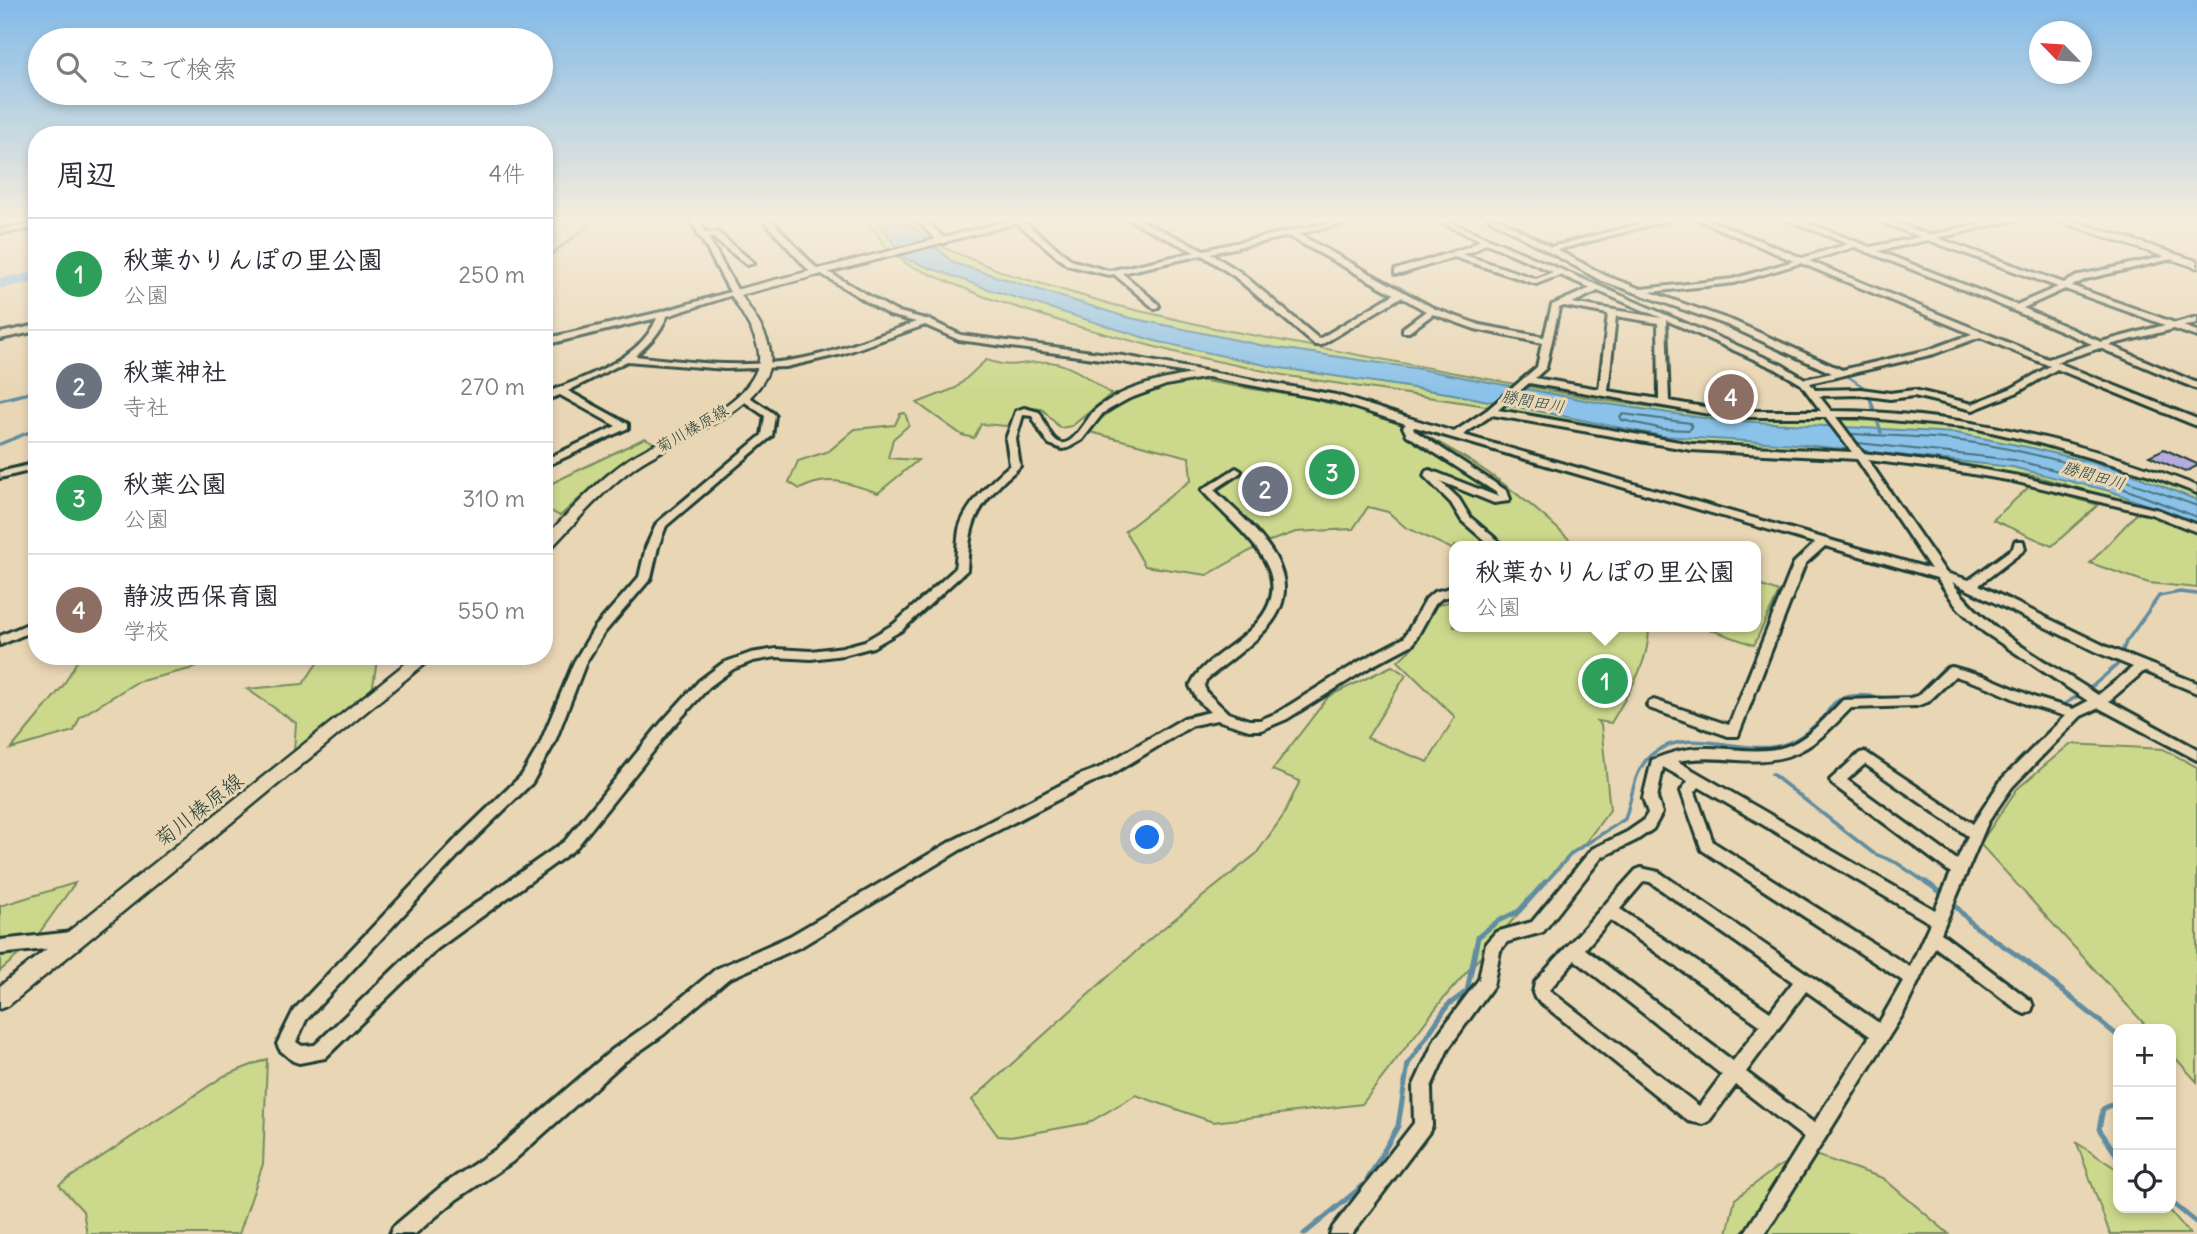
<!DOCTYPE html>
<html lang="ja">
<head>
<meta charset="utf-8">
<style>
  body { margin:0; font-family:Delius,"Klee One",sans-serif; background:#f2f2f3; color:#2b2b33 }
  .controls { position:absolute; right:21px; bottom:21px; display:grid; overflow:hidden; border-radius:14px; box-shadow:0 4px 10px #0003 }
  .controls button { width:63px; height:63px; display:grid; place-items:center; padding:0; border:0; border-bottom:2px solid #e1e1e2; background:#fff; color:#2b2b33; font:35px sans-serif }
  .compass { position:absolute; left:2029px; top:21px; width:63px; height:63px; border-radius:50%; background:#fff; box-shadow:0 4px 10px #0003; rotate:295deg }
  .you { position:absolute; left:1148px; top:838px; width:24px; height:24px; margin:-18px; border:5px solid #fff; border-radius:50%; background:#1a73e8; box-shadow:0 0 0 10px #1a73e833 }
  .badge { display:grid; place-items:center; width:46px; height:46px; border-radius:50%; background:#7c3aed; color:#fff; font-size:23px; font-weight:700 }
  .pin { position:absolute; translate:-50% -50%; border:4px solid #fff; box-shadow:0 2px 7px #0006 }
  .popup { position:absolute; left:1449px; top:541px; width:312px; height:91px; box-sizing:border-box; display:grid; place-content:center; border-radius:14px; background:#fff; filter:drop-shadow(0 2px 5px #0005); font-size:23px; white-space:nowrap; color:#7c7c81 }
  .popup b { font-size:26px; color:#2b2b33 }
  .popup::after { content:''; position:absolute; left:50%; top:100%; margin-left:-14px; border:14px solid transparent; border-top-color:#fff }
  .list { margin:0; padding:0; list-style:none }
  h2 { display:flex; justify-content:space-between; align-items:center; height:91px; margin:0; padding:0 28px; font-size:30px }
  h2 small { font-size:23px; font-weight:400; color:#7c7c81 }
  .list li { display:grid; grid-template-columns:46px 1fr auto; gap:21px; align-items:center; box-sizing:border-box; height:112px; padding:0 28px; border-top:2px solid #e1e1e2 }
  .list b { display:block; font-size:26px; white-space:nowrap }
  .list p { margin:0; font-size:23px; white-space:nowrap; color:#7c7c81 }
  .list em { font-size:23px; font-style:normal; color:#7c7c81 }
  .icon { flex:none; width:38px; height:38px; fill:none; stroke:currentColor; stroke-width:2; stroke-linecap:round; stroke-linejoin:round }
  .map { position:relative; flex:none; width:2197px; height:1234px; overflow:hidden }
  .search { position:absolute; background:#fff; box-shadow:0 4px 10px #0003; left:28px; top:28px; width:525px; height:77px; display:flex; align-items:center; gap:18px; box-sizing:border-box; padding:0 24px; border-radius:38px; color:#7c7c81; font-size:26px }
  .panel { position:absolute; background:#fff; box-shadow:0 4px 10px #0003; left:28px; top:126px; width:525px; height:539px; border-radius:28px }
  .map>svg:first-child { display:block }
  .green { fill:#ccd98c; stroke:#768b60; stroke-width:2 }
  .water { fill:#8bc2e9; stroke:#608da1; stroke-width:2 }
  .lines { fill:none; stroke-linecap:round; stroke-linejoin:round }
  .shore { stroke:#4a727c; stroke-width:2 }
  .stream-far2 { stroke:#608da1; stroke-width:2.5 }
  .stream-far1 { stroke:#608da1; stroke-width:3.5 }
  .stream { stroke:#608da1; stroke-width:5 }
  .river { fill:#8bc2e9; fill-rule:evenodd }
  .building { fill:#b5acdd; stroke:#1f3d34; stroke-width:2 }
  .minor-casing { stroke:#1f3d34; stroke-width:6 }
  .major-casing { stroke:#1f3d34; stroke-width:5 }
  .highway-casing { stroke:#1f3d34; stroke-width:5 }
  .minor { fill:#e9d6b4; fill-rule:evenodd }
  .major { fill:#e9d6b4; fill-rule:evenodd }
  .highway { fill:#e9d6b4; fill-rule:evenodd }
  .labels { text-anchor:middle; stroke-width:6; stroke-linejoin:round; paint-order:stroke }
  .far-water-label { font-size:16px; font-style:italic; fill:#2a4a46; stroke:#e9d6b4 }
  .far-street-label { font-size:16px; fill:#1f3d34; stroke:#e9d6b4 }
  .near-street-label { font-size:21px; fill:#1f3d34; stroke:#e9d6b4 }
</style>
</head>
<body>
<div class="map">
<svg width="2197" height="1234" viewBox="0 0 2197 1234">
  <rect width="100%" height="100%" fill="#e9d6b4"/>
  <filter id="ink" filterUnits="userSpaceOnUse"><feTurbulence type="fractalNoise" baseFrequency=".0143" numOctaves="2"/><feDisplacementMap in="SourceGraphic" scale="14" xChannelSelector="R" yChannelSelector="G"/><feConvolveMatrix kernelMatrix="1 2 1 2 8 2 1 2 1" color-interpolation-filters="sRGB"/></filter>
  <g filter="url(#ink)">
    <g class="green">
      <path d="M866,218H914L944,248L1008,274L1114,305L1214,328L1601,400L1720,416L1922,422L1985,430L2129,466L2197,493V528L2116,499L2035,476L1878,455L1651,439L1480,405L1288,376L1178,353L1072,325L985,297L908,265L886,247Z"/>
      <path d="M986,360C1014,369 1014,363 1041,362C1067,360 1091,380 1111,394L1072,426L1060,428L1042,409L1021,407L1007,426L981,424L974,438L962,435L917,403L956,388Z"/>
      <path d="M1193,379L1308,398L1345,407L1353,403L1414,423L1409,428C1473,457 1526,497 1576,546H1454V550L1405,527L1388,512L1368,507L1353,529L1296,532L1264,543L1207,575L1145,566L1125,531L1191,480L1189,457L1090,432C1098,416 1142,389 1160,386C1172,384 1182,384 1193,379Z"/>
      <path d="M905,413L909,425L893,439L888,458L918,460L878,493C848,483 829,474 800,489L789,482L798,461L829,451L855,429L895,425L900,414Z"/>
      <path d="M645,438L654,443L606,474L560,516L544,507V487Z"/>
      <path d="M2030,486H2031L2098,505L2052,546L1993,520Z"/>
      <path d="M2140,510L2197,533V588L2149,583L2090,563Z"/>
      <path d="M1756,584L1779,592L1754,645L1703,627H1756Z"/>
      <path d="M1454,600V627H1649C1649,664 1629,692 1611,723L1597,721L1601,725L1610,810L1585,843L1572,853L1443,999L1362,1104L1213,1122L1136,1095L1088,1123L1011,1137L998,1136L972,1100L1151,938L1256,854L1283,816L1300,781L1272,770L1329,696L1392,666L1406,675L1367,738L1428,762L1455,717L1398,661L1411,649L1432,607Z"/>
      <path d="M88,656H219L190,669L137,682L80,717L74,731L11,749L63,686L77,661Z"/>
      <path d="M322,656H360L377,660L371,698L294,751L296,723L247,689L303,684Z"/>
      <path d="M2070,744L2163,749L2197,767V1082L2171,1053V1029H2149L1980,844L2017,789Z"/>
      <path d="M75,883L32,943L0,971V906Z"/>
      <path d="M267,1059L263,1164L239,1234H87L83,1211L59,1185L224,1076Z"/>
      <path d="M2077,1143L2118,1170V1208H2168L2190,1234H2110Z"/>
      <path d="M1806,1152L1883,1178L1949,1234H1727L1735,1199L1776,1168Z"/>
    </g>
    <path class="water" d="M877,218H903L954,263L1126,317L1265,346L1414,368L1601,403L1717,420L1956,433L2032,448L2119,469L2197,500V524L2110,491L2012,467L1796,444L1662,436L1453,394L1274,367L1155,341L988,289L903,258Z"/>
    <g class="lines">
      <g class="shore">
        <path d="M1623,414L1690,423L1692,427L1689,430L1663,429L1622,420L1620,416Z"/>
        <path d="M1851,434C1885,436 1919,436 1953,440C2037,450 2119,477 2197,506"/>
        <path d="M1858,443L2014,460L2112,484L2197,517"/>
      </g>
      <g class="stream-far2">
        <path d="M544,260L598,218"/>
        <path d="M1846,375L1869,391"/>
      </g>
      <g class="stream-far1">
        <path d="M1867,389L1881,432"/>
        <path d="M0,400L37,391"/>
        <path d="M0,444L37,429"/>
        <path d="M2088,690L2117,665L2126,642L2159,596L2180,592L2197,594"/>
        <path d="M1905,699L1915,697L1943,669L1957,668L2015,689"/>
        <path d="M2058,705L2061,706L2081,694"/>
        <path d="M1772,774L1873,853L1897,863L1928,884"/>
        <path d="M1544,884L1572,853L1625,819C1633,796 1633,767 1655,752C1689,728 1735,752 1772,747C1793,745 1808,732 1823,718C1828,714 1829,706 1836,702C1851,691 1876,697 1894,699"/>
      </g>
      <g class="stream">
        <path d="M1926,882L1946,896"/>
        <path d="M1951,901L1973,925L2027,962L2118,1036"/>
        <path d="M2118,1101L2103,1109L2099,1129L2118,1157"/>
        <path d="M2171,1202L2197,1223"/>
        <path d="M1304,1234L1365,1184L1398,1126L1408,1064L1448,1005L1467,991L1478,937L1498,921L1519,911L1545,882"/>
      </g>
      <path class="river" d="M37,272V282L0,288V278Z"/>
    </g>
    <path class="building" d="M2164,449L2197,464V466L2185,472L2149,456Z"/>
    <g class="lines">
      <defs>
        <g id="minor">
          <path d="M544,218H549L544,221Z"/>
          <path d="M690,218H698L706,233L717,232L754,263L747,265L712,237H708L739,293L667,316C660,333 649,344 635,356C685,362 737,368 787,361C831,355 874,337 916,322L889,315L820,273V269H823L895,311L929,320L961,335L1123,356L1336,395L1454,432L1487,410L1537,367L1542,343L1475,329L1433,314L1409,332H1403V328L1426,311L1401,297L1321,345H1315L1234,276L1202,255L1122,273L1158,304L1159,306L1155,309L1114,274L1109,275L1067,265L1011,218H1019L1073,261L1109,271L1195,252L1125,218H1135L1204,250L1350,218H1365L1298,234L1435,309L1480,325L1544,337L1552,305L1591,288L1560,275L1536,284L1454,257L1401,274H1395V270L1468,247L1480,240L1431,218H1441L1782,365L1805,379L1832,373L1727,325L1600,280L1488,218H1497L1551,247L1663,218H1676L1557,250L1606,276L1641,289L1733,279L1794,261L1694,218H1705L1802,258L1848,244L1784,218H1795L1870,247L1920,237L1871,218H1882L1929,235L2008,218H2024L1937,238L2064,283L2080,275L2172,255V259L2086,279L2072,286L2175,323L2197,317V323L2183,326L2197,331V337L2174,329L2109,345L2197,383V389L2100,348L2056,362L2197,419V426L2057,369L2018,392L1973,410L1914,396L1890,399L1861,395L1819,396L1831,411C1954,411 2083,441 2197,486V493L2150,475L2039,443L1974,428L1859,417H1836L1863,453L1949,464L2013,475L2159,510L2197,525V532L2151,514L2013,481L1949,470L1868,460L1946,573L1969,580L2013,548L2015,541H2023L2025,549L2023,551L1979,585L2107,647L2197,683V693L2144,671L2109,701L2197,749V760L2099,708L2081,716L2012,787L1988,822L1941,933L2031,1001L2033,1006L2031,1011L2025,1014L2019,1011L1935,947L1903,1014L1765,1234H1744L1804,1138L1736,1085L1709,1121L1703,1124L1688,1121L1535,998L1533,993L1535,982L1636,870L1641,868L1659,872L1879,1023L1903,981L1702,850L1681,791L1688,781L1663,767L1657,798L1662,813L1653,829L1637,840L1602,857L1543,932L1507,942L1500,951L1493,986L1448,1049L1431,1087L1432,1126L1429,1132L1352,1234H1330L1333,1227L1414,1123L1413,1087L1436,1037L1479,979L1486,943L1496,932L1532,922L1592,849L1627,832L1643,821L1648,813L1643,798L1652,760C1669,753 1685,748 1704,748C1732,747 1763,756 1790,745C1811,736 1827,716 1843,700L1910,698L1918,696L1947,668L1952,667L1987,677L2036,698L2073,709L2088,701L1984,632L1957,607L1937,578L1825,546L1805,564L1738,736H1728L1649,708L1647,705L1649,702L1654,700L1729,725L1794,563L1815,543L1415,427L1413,428L1415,431L1507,491L1510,499L1509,501L1494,503L1440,481L1459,499L1470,517L1504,546H1491L1462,521L1451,503L1424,476L1426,471L1430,470L1499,497L1497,493L1407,435L1403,427L1406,424L1334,401L1208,377L1166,385L1128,399L1103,413L1082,440L1068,448L1062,449L1049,444L1041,433L1032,416L1023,415L1016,439L1020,466C1014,473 1006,478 1000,485C971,515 970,530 967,570L902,630L873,647L843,655L811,659L776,657L753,661L733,669L709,687L671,729L575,849L437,949L325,1058L299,1063L293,1061L280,1050L277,1044L294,1010L457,838L522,775L540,744L574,662L595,627L639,577L646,547L657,523L762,435L765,416L739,398V394H745L773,413L775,415L772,436L666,526L658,547L651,578L604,633L586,662L554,744L532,783L467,846L306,1020L296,1042L302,1046L315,1045L425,939L565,841L661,723L699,681L723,663L751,653L776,649L811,651L843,647L865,641L894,624L955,569C957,556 957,543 959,530C964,507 992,480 1010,465L1006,439L1016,411L1024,408L1039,412C1045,421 1050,440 1061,443C1074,446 1087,417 1095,410C1121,388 1159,380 1192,374L1123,362L959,340L925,325L842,354L786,367L725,369L627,361L568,391L628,424V428L544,467V460L616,426L560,395L544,401V394C583,377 640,361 657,318L544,345V339L661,312L730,292L701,238L698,236L699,235ZM1290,236V237L1394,294L1319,339L1240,272L1210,253ZM1928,240L2058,287L2016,305L1878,251ZM1486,243L1553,272L1536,279L1462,254L1474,251ZM1855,247L1977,295L2092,344L2048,359L1809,261ZM1801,263L1972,334L1928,350L1842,370L1733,321L1650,292L1734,283ZM2065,289L2165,325L2101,342L2023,308ZM1598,291L1662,318L1572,303ZM1564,306L1608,314L1599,389L1535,378L1546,368L1559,308ZM1616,316L1658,323L1659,399L1608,391ZM1666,320L1776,369L1801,384L1821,411H1727L1669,401ZM1980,337L2050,366L2012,388L1972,404L1914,390L1890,393L1861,389L1815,390L1810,383L1934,354ZM1529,383L1727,417H1825L1852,452L1691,444L1498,410ZM1492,415L1691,450L1857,459L1931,569L1463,435ZM1952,582L2099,653L2133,667L2098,695C2048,662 1987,632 1952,582ZM1955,676L1988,687L2026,704L2065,716L2002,779L1973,824L1865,752L1860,753L1830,780L1832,784L1951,873L1935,910L1677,761C1697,757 1717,758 1737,760C1795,764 1813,747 1851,708L1916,706L1928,702ZM1865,764L1968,836L1957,860L1847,780ZM1699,787L1930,923L1910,967L1713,842L1695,792ZM1644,881L1650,882L1793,982L1770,1012L1620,909ZM1610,920L1760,1025L1733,1061L1585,949ZM1575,960L1722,1075L1699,1106L1549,990ZM1806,991L1870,1036L1814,1123L1746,1072Z"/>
          <path d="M761,218H769L819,271V275H813Z"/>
          <path d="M915,218H923L945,239V243H939Z"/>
          <path d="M37,224V228L0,233V229Z"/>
          <path d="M37,325V331L0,339V333Z"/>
          <path d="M37,463V469L0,478V472Z"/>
          <path d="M1236,468L1241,471L1240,473L1214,490C1250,525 1314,574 1268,627C1250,647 1227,662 1206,680L1204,686L1207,693L1228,713L1249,720H1260L1277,713L1360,661L1404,638L1426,599L1434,592L1454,587V595L1442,598L1435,604L1413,644L1370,667L1287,719L1261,730H1249L1217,720L1193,725L1109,776L1090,783L960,850L802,946L728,979L664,1034L624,1062L512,1162L457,1199L415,1234H390L393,1227L443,1185L498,1148L612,1050L652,1022L716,969L790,936L950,842L1080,775L1099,768L1184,718L1210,712L1197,699L1190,686L1195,677C1208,659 1232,647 1249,631C1310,575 1237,532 1202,490Z"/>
          <path d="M37,620V629L0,645V636Z"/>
          <path d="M72,932L78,934L80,939L78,944L72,946L0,954V940Z"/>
        </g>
        <g id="major">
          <path d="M1020,218H1038L741,295C752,313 774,340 770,363C763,412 670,441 634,468C602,491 576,522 549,550L544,551V538C570,512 595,483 626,461C663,435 743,413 758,366C765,343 740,312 730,293L731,291Z"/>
          <path d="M415,656H434L8,1006L0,1009V986Z"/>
        </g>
        <path id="highway" d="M2049,218H2066L2197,261V268Z"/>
      </defs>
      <use href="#minor" class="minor-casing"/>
      <use href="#major" class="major-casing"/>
      <use href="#highway" class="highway-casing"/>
      <use href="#minor" class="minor"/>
      <use href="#major" class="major"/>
      <use href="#highway" class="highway"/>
    </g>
  </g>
  <linearGradient id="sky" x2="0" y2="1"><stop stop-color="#83bae8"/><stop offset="0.56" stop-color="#f5eddd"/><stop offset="1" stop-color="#f5eddd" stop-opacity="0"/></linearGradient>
  <rect width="2197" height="391" fill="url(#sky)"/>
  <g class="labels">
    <g class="far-water-label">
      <text transform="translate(1533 401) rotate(10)" y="6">勝間田川</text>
      <text transform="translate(2094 475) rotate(16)" y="6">勝間田川</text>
    </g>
    <g class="far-street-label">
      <text transform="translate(692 428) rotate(-30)" y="6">菊川榛原線</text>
    </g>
    <g class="near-street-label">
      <text transform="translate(199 810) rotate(-38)" y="7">菊川榛原線</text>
    </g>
  </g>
</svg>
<div class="controls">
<button>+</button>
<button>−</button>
<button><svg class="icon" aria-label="locate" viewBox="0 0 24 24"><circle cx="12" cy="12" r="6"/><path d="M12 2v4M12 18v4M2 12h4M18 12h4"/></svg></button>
</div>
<svg class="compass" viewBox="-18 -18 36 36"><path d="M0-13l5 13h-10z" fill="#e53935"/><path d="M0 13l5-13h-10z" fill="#7c7c81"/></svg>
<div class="you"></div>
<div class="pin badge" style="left:1605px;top:681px;background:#2e9e5b">1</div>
<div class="popup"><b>秋葉かりんぽの里公園</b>公園</div>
<div class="pin badge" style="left:1265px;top:489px;background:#6b7280">2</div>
<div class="pin badge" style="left:1332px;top:472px;background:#2e9e5b">3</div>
<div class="pin badge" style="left:1731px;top:397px;background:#8d6e63">4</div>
<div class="search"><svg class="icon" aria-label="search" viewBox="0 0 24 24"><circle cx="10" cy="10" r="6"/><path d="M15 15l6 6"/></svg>ここで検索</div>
<section class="panel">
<h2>周辺<small>4件</small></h2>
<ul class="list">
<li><span class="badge" style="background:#2e9e5b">1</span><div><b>秋葉かりんぽの里公園</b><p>公園</p></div><em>250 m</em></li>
<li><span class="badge" style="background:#6b7280">2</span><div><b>秋葉神社</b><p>寺社</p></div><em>270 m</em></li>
<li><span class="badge" style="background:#2e9e5b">3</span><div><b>秋葉公園</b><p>公園</p></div><em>310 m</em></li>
<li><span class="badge" style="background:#8d6e63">4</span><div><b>静波西保育園</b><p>学校</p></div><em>550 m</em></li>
</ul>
</section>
</div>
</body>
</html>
